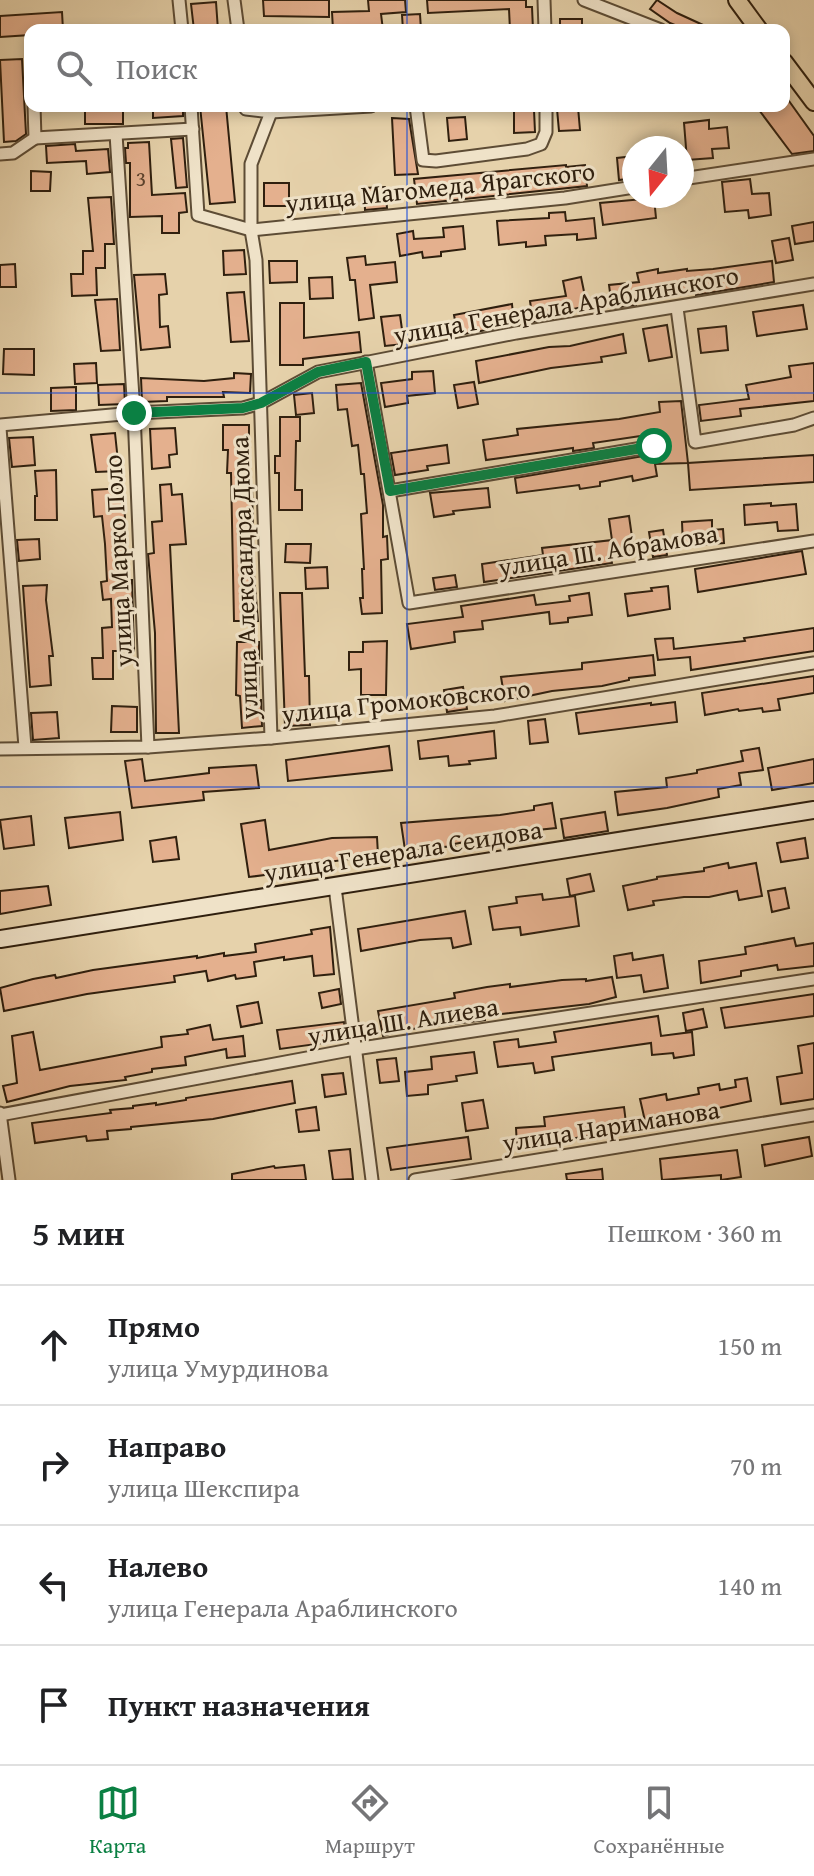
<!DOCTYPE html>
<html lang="ru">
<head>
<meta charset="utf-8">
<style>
  body { margin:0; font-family:"Gentium Book Plus",serif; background:#f2f2f2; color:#202124 }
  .compass { position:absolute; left:622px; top:136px; width:72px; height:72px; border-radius:50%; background:#fff; box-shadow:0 4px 12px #0003; rotate:198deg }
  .stop { position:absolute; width:24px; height:24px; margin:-18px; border:6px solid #0b8043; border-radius:50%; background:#fff }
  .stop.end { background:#0b8043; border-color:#fff; box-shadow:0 2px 8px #0008 }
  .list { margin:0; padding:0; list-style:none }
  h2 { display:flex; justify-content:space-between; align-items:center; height:104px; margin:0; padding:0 32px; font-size:34px }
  h2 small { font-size:26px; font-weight:400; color:#757577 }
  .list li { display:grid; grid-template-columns:52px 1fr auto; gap:24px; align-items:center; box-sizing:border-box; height:120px; padding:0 32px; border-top:2px solid #e0e0e0 }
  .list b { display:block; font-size:30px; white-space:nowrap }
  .list p { margin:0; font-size:26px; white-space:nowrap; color:#757577 }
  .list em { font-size:26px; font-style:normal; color:#757577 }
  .icon { flex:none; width:44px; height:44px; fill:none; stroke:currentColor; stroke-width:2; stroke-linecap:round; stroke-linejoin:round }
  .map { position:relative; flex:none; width:814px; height:1180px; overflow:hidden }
  .search { position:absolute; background:#fff; box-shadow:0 4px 12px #0003; left:24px; right:24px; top:24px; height:88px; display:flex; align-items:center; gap:20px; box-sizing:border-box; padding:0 28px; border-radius:16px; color:#757577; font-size:30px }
  .sheet { height:584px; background:#fff }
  nav { display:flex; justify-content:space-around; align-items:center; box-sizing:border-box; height:112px; border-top:2px solid #e0e0e0; background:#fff; font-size:22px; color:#757577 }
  nav a { display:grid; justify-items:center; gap:4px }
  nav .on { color:#0b8043 }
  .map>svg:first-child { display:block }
  .building { fill:#e4b08e; stroke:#2f1f0e; stroke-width:2 }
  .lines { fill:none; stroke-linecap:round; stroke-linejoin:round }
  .street-casing { stroke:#5d4c35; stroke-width:15 }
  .secondary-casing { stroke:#2f1f0e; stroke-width:20 }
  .primary-casing { stroke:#2f1f0e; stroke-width:20 }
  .street { stroke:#efe2c8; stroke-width:11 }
  .secondary { stroke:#efe2c8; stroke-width:16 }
  .primary { stroke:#e6d2ab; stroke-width:16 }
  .route { stroke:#0b8043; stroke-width:10 }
  .grid { fill:none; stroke:#1d4ed8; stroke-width:2; stroke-opacity:0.55 }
  .labels { text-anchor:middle; stroke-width:6; stroke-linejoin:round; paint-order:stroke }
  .number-label { font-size:22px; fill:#5c432e }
  .street-label { font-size:26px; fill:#2f1f0e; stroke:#efe2c8 }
</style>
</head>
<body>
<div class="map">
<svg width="814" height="1180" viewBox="0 0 814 1180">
  <rect width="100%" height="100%" fill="#e6d2ab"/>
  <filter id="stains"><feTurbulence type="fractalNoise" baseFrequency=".0025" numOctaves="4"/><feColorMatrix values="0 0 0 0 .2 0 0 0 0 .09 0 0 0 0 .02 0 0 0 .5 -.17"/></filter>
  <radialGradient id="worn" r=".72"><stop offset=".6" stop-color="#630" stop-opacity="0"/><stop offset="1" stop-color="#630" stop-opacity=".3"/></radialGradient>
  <g class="building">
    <path d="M263,0H329V17L264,16Z"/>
    <path d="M368,0H405L406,12L381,14L383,30H333L332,12L369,11Z"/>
    <path d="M427,0H526V7H532L533,30H510L509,9L428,13Z"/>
    <path d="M657,0L677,13L714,30H687L670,23L650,9Z"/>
    <path d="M216,2L218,30H194L191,4Z"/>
    <path d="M62,12L63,30H30V35L0,37V16Z"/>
    <path d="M420,14L421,30H403L402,15Z"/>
    <rect x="560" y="19" width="22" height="11"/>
    <path d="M22,59L26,134L16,141L4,142L0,60Z"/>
    <path d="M784,94L814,136V151L792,154L756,106H784Z"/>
    <rect x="85" y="106" width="38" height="18"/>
    <path d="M153,106H183V116L153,118Z"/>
    <path d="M200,106H226L235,202L210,204Z"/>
    <path d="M578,107L580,130L559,131L557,109Z"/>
    <path d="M514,110H534L535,132L514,133Z"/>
    <path d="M465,117L467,139L449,141L447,118Z"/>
    <path d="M392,118L409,119L418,174L395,175Z"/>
    <path d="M709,120V129L727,127L729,148L712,149L713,158L687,160L684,123Z"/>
    <path d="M183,138L187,187L176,188L171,139Z"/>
    <path d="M149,142L152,195L185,193L187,212L179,213V233H162V216L130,217V163H126L125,148H128V143Z"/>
    <path d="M75,144L76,151L108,149L110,172L87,174L86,161L47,163L46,146Z"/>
    <path d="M634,156V178L619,180L617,158Z"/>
    <path d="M566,165V167L585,165L587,186L417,204L414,179Z"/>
    <path d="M31,171L51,172L50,191H31Z"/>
    <path d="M750,179L752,194L769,193L771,215L749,218L748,210L725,212L722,182Z"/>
    <rect x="264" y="183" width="25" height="23"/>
    <path d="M385,187L387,208L365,210L364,188Z"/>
    <path d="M111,197L114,244H105V268H96L97,295L72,296L71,274H83V251H93L88,198Z"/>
    <path d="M654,198L656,218L603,225L600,203Z"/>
    <path d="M565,212L566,221L594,218L596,238L577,240V234L545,236L546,245L526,247V242L499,245L497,221L549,218V213Z"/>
    <path d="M814,222V241L795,244L792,226Z"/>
    <path d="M463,226L465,249L441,252V256L423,258L422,252L400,256L397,234L413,231L414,239L444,237L443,228Z"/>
    <path d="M789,238L793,260L776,263L772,241Z"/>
    <path d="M244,250L246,274L224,275L223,251Z"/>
    <path d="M365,256L366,265L395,262L397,282L370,285L374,318L359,320L355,280H350L347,258Z"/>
    <path d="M269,261H297V282L270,283Z"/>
    <path d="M772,261L774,282L696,295V291L670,295V292L636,298V305L612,308L609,285L639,282L637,273L658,269V273L687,269V271L713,269Z"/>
    <path d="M15,264L16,287H0V265Z"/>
    <path d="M165,274L167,294L159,295L160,327L168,326L170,347L141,350L134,275Z"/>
    <path d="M332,277L333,298L310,299L309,278Z"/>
    <path d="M581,277L587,306L560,312L561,317L533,322L530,301L566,296L563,281Z"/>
    <path d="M244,292L249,341L231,342L227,293Z"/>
    <path d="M117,299L120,350L101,351L95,300Z"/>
    <path d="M280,303H304V338L359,332L361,352L303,359V365H280Z"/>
    <path d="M512,304L514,325L458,335L454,315Z"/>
    <path d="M803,305L807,329L757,336L753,312Z"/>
    <path d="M400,315L404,344L385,346L381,317Z"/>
    <path d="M667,325L672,357L649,361L643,329Z"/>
    <path d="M726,326L728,350L701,353L698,329Z"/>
    <path d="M623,334L626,353L601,357L602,362L551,368L479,383L476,361L549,347L570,346Z"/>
    <path d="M4,349H34V375L3,374Z"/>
    <path d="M96,363L97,383L75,384L74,364Z"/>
    <path d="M814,363V401L740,409L741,416L701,421L699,405L749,399L746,385L791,377L789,366Z"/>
    <path d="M433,371L435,393L407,396L408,403L385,407L381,383L412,379V372Z"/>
    <path d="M234,373L251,374L250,393L223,392L224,397H167V401L142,402L141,378L204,381L234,378Z"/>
    <path d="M474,382L478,404L458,408L454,385Z"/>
    <path d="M361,383L383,505V537L387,536L388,559L381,560L382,613L362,614L360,598H363L362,569H364L361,514L367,513L364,474H361L358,445L352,446L347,409L338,410L336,385Z"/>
    <path d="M124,384L125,404L99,405L98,385Z"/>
    <path d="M76,387V410L51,411V388Z"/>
    <path d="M312,393L314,413L296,415L294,395Z"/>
    <path d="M681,401L688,463L655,464L657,476L633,481L632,476L600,482V486L580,489L579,485L517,493L515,478L655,454L662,452L661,433L593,443L594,448L573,451V448L486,460L483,440L518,435L517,429L619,419L660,412L659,402Z"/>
    <path d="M280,417H300V441H296L295,490H302V510H279V473H275V456H280Z"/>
    <path d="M223,425H249V486H252L254,575L258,621H234L231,473H227L228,450H223Z"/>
    <path d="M175,428L177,454L169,455L170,467L152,469L150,429Z"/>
    <path d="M115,433L119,471L96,472L91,435Z"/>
    <path d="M33,437L35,465L12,467L9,438Z"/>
    <path d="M447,445L449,463L427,466L428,470L395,475L391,453Z"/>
    <path d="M814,455V482L690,490L688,463Z"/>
    <path d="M56,470L57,520H35V496H37L35,471Z"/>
    <path d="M171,484L172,495L182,494L186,544L170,545L179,733H156L155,633L148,554L154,553L152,522L162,521L160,485Z"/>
    <path d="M123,488L129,580H132L134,651H113V679H93L92,658H103L102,628L112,627L111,599L103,600L101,582L107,581L105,544L102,516L94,517L92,490Z"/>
    <path d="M488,488L490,507L453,511L454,514L434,517L430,493Z"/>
    <path d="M771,503V506L796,504L798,530L778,531L777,522L745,525L744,505Z"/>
    <path d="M629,516L634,551L610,555L612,563L484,582L482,564L543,555L542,548L612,540L609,519Z"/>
    <path d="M712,520V530L723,529L724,543L683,546L682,522Z"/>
    <path d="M663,530L667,555L653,557L649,532Z"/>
    <path d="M39,539L40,559L19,561L17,540Z"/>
    <path d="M286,544H311L310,563L285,562Z"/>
    <path d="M802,551L806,574L698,592L695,569Z"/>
    <path d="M327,567L328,588L306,589L305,568Z"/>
    <path d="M455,575L457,587L435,590L433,578Z"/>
    <path d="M47,585L46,600L53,656H49L51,685L30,687L23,586Z"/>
    <path d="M668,586L670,609L628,616L625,594L652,591L651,588Z"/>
    <path d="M280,593H302L305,676H309L310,725L285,726Z"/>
    <path d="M589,593L592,615L568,618V622L550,624L549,612L482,621L483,629L454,632L455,642L411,649L407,624L463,617L461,606L534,595L536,605L570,601L569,596Z"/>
    <path d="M814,628V651L691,670L690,657L658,660L655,639L673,638L674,649L745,641L744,638Z"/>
    <path d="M387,641L386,695H361V669L349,670V652H363V642Z"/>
    <path d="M237,642H259V700H261L262,726L242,728L240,696L236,695Z"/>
    <path d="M653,655L655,675L629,678V680L602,686L552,691L505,701L501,677L582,669V663Z"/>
    <path d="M814,676V693L778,699L780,710L763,712L762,708L739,711L738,709L705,715L702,693Z"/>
    <path d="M463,687L467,709L447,712L444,690Z"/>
    <path d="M675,702L677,722L579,734L576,713L651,703V705Z"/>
    <path d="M112,706L137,707V732H111Z"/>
    <path d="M57,712L59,738L33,740L31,713Z"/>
    <path d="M545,719L548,742L530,744L528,721Z"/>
    <path d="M494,731L496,758L469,761L470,764L449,766L448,756L420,759L418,741Z"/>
    <path d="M389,746L392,770L288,781L286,760Z"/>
    <path d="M759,748L763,770L739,773L741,785L718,789L719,797L667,808L618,815L615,792L667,787L666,778L697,773V770L743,761L741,751Z"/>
    <path d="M142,759L145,781L209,773V768L256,765L259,788L203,792L204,800L132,808L125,761Z"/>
    <path d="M814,759V783L772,790L768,768Z"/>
    <path d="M552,803L556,828L480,836L481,839L454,844L455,846L405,850L401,823L500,815L534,810V806Z"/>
    <path d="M120,812L123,840L69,848L65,818Z"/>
    <path d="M605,812L608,831L564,838L561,819Z"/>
    <path d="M31,816L34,845L4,849L0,820Z"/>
    <path d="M265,820L269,850L332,838L377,837L378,855L272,870L273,874L249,877L241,824Z"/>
    <path d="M176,837L179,859L153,862L150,841Z"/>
    <path d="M805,838L808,858L781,862L777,843Z"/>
    <path d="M728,863L729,868L756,863L762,896L739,900L737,891L709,897H684L653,901L654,905L628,910L623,886L657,879V877L704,871V868Z"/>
    <path d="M590,874L594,891L570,896L567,879Z"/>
    <path d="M48,886L51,905L0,914V891Z"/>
    <path d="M785,888L789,908L772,912L768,891Z"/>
    <path d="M542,894L543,900L575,896L579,926L521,935L520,927L493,930L489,907L517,903L516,897Z"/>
    <path d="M465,911L471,944L453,948L451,938L420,940L361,951L358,929Z"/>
    <path d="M330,927L334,974L314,976L312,956L284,960V957L254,962L256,976L236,979L235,975L208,981L206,971L174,976L175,982L87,994L4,1011L0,988L33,979L55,975L56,978L93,970L197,956V958L224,953V956L256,952L255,944L312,934L311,930Z"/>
    <path d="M794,938L796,946L814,943V966L778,970L777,965L741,971V976L701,983L699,961L746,954L745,947Z"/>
    <path d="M632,953L633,960L663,955L668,988L644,992L641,975L617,978L614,956Z"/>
    <path d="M612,977L616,997L589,1004L485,1016V1020L403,1030L383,1036L378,1011L455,998L454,993L487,987L510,984V987L562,980L586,979V981Z"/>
    <path d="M339,989L341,1004L322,1008L319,993Z"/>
    <path d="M814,994V1016L725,1028L721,1008Z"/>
    <path d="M258,1002L262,1023L241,1027L237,1006Z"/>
    <path d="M703,1009L707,1027L686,1031L683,1013Z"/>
    <path d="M658,1016L661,1036L692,1032L694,1055L674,1058L673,1053L652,1055L651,1043L552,1057L554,1070L535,1073L533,1063L498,1067L494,1042L518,1039L519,1047L556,1042L554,1032Z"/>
    <path d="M344,1022L346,1040L280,1049L277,1030Z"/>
    <path d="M210,1025L213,1040L243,1036L245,1056L227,1058L226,1049L185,1057L186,1065L152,1069V1072L125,1077L126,1080L70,1086L7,1102L3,1086L17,1083L12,1036L33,1032L40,1070L162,1047L161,1037L188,1034L187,1030Z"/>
    <path d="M814,1043V1099L781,1104L777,1077L802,1073L798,1046Z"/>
    <path d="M474,1052L477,1073L456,1076L457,1081L428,1085V1094L407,1096L405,1072L432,1069L431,1057Z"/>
    <path d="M396,1058L399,1081L380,1083L377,1060Z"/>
    <path d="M343,1073L346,1094L325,1097L322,1075Z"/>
    <path d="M747,1078L751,1101L696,1113L697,1120L676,1123L675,1116L645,1121L640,1099L666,1094L667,1100L699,1094L698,1088L719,1084L720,1090L736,1087L735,1080Z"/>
    <path d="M292,1081L295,1103L213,1119L131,1127V1129L107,1131L108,1139L87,1141L86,1136L35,1143L32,1123L111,1113L110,1110L133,1108V1106L156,1103V1105L186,1100V1098Z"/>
    <path d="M483,1100L488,1128L466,1131L462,1103Z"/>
    <path d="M316,1107L319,1130L299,1132L296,1110Z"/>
    <path d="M624,1107L627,1131L517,1146L516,1128L545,1126L544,1117Z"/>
    <path d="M468,1137L471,1159L391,1170L387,1148Z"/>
    <path d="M809,1137L812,1156L765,1166L762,1145Z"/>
    <path d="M350,1149L353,1179L333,1180L329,1151Z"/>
    <path d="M737,1150L741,1177L721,1180V1175L662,1180L660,1159Z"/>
    <path d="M304,1165L306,1180H232V1174L274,1166L275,1168Z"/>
    <path d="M602,1169L603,1180H567L566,1174Z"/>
  </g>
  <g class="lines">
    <defs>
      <g id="street">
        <path d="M179,0L182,30"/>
        <path d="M234,0L238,30"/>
        <path d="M544,0L545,30"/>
        <path d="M584,0L661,30"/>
        <path d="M191,106L198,215L251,230L565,198L634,187"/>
        <path d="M246,106V109L271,112L251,164V230L256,260L271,738"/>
        <path d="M416,106L423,160L436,161L527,149L541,144L546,132V106"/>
        <path d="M271,112L371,106"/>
        <path d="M116,134L134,413L148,747"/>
        <path d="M35,138L193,129"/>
        <path d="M0,154L13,153L35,138L34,106"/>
        <path d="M682,179L814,159"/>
        <path d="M677,308L695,442L794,425L814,418"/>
        <path d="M366,362L409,603L814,541"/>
        <path d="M0,425L134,413L243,408L261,403L318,372L516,333L814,284"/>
        <path d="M0,428L25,747"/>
        <path d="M390,491L654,446"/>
        <path d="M0,749L148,747L271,738L495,716L814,663"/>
        <path d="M335,887L372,1180"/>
        <path d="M0,1113L9,1180"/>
        <path d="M0,1115L355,1049L814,979"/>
        <path d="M415,1180L814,1115"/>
      </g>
      <path id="secondary" d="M0,939L814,810"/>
      <g id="primary">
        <path d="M737,0L759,30"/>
        <path d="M784,62L814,102"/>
      </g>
    </defs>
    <use href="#street" class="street-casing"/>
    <use href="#secondary" class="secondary-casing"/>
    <use href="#primary" class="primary-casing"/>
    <use href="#street" class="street"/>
    <use href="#secondary" class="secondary"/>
    <use href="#primary" class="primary"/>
  </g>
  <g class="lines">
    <path class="route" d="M134,413L243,408L261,403L318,372L366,362L390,491L654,446"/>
  </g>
  <path class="grid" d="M407,0V30M407,106V1180M0,393H814M0,787H814"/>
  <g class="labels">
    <g class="number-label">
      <text x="141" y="186">3</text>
    </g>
    <g class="street-label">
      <text transform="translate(440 187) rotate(-6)" y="9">улица Магомеда Ярагского</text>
      <text transform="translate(566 305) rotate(-10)" y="9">улица Генерала Араблинского</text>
      <text transform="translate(608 550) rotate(-9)" y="9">улица Ш. Абрамова</text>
      <text transform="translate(118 561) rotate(-93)" y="9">улица Марко Поло</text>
      <text transform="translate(244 578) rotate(-92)" y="9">улица Александра Дюма</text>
      <text transform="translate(406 701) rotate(-6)" y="9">улица Громоковского</text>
      <text transform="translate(403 851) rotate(-9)" y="9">улица Генерала Сеидова</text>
      <text transform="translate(403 1021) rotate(-9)" y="9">улица Ш. Алиева</text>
      <text transform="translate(611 1126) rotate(-9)" y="9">улица Нариманова</text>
    </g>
  </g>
  <rect width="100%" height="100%" filter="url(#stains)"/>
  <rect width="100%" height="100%" fill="url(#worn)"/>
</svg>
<svg class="compass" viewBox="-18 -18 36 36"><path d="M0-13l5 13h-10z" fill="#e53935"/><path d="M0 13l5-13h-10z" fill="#757577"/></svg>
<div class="stop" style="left:654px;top:446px"></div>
<div class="stop end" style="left:134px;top:413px"></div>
<div class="search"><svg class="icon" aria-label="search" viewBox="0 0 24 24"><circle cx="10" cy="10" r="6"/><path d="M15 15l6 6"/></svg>Поиск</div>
</div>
<section class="sheet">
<h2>5 мин<small>Пешком · 360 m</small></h2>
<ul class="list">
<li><svg class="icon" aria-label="ahead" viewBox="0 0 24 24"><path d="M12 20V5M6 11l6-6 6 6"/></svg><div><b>Прямо</b><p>улица Умурдинова</p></div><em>150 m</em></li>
<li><svg class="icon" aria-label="right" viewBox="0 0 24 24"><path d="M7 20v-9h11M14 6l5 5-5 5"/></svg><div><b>Направо</b><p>улица Шекспира</p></div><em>70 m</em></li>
<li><svg class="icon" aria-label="left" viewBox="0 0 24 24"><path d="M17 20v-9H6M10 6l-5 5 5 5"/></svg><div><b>Налево</b><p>улица Генерала Араблинского</p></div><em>140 m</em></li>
<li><svg class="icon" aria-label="arrive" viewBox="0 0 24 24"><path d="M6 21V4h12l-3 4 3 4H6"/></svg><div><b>Пункт назначения</b></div></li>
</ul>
</section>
<nav>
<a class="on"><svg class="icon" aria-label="map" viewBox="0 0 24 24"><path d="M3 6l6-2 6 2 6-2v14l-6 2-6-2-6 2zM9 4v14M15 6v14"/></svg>Карта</a>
<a><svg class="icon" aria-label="directions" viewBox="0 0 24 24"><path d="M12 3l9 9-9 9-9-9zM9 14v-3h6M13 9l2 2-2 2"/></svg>Маршрут</a>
<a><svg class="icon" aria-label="saved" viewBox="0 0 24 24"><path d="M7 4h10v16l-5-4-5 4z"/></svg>Сохранённые</a>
</nav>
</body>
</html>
